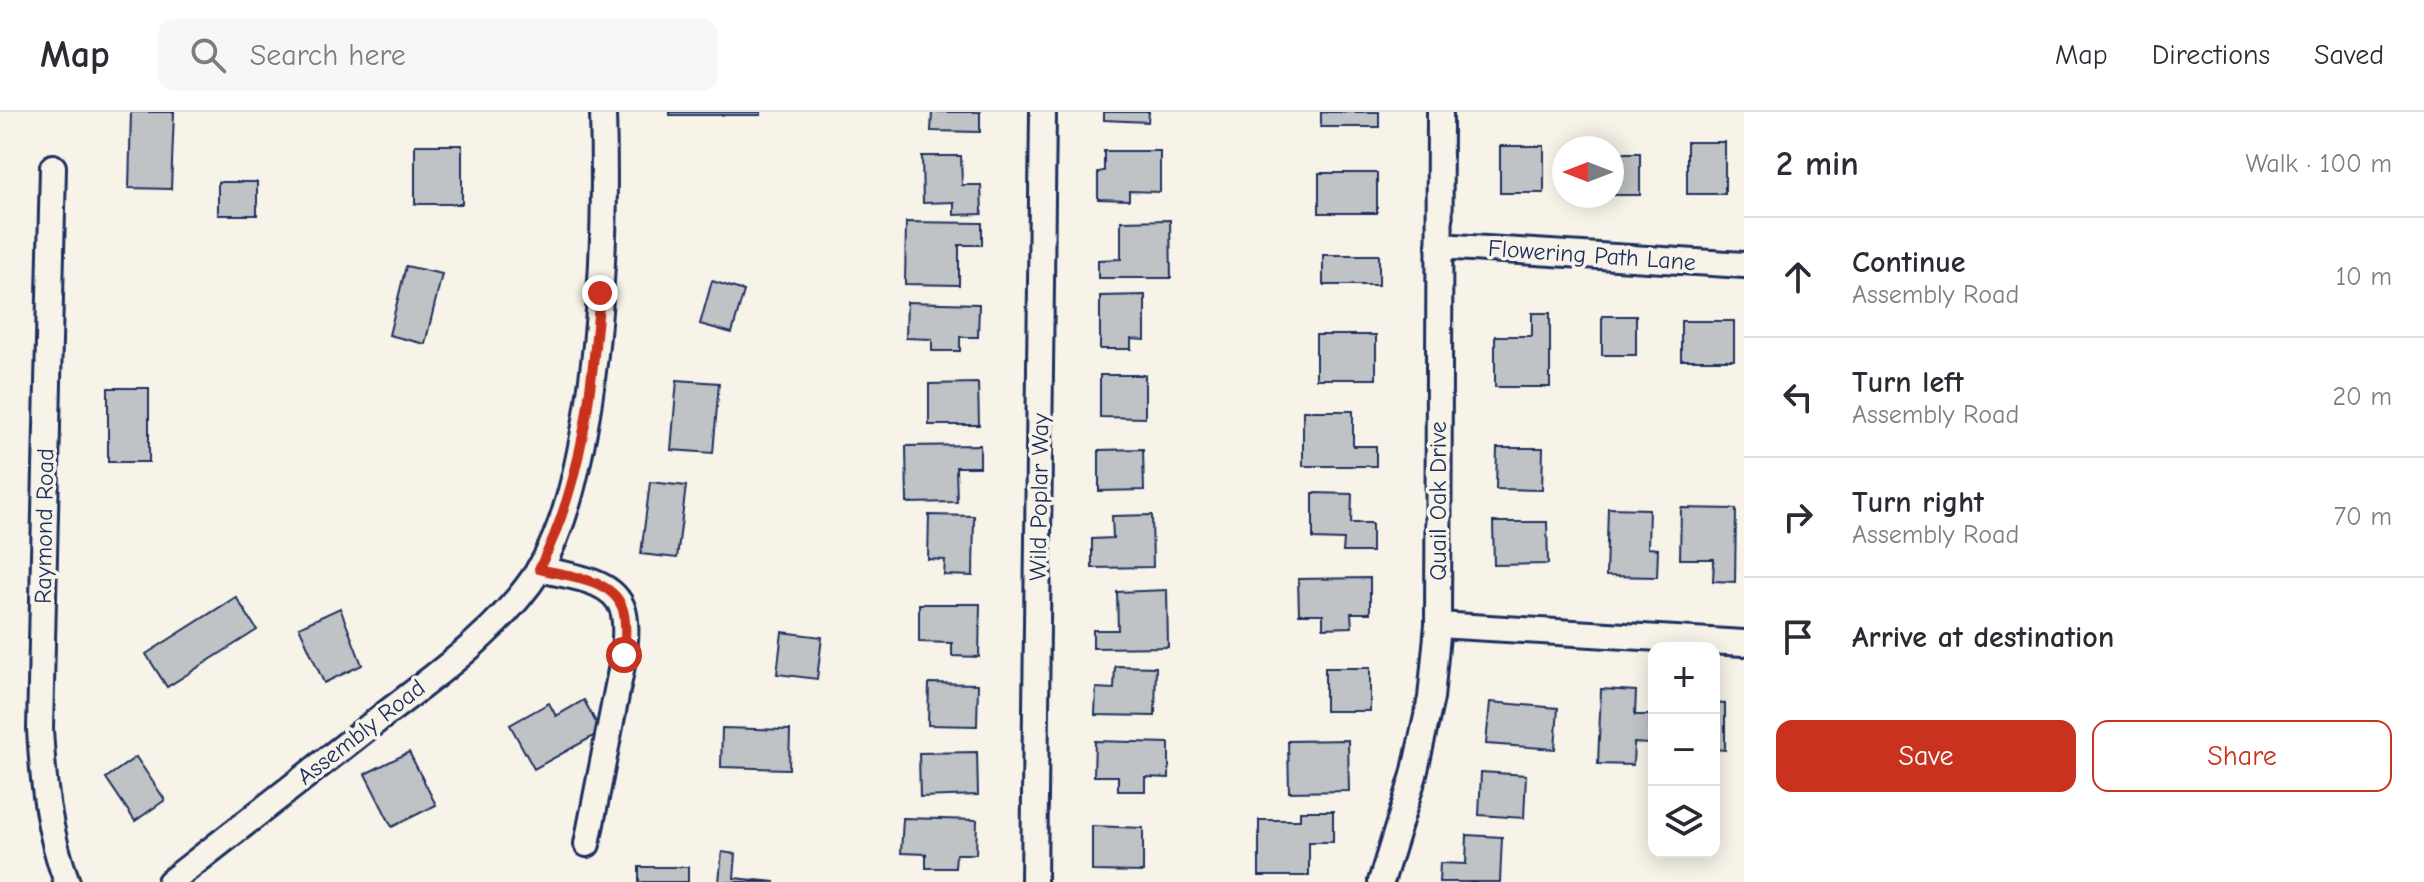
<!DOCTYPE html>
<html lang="en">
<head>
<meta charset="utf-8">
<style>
  body { margin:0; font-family:"Comic Neue",sans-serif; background:#f7f7f7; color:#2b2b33 }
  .controls { position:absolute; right:24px; bottom:24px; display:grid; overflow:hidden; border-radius:16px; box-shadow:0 4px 20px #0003 }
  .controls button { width:72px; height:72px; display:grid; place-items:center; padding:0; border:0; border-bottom:2px solid #e1e1e2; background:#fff; color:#2b2b33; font:40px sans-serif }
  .compass { position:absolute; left:1552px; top:24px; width:72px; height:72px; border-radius:50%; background:#fff; box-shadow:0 4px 20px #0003; rotate:270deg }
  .stop { position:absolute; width:24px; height:24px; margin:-18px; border:6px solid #c8321e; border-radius:50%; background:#fff }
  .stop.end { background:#c8321e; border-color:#fff; box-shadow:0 2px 8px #0008 }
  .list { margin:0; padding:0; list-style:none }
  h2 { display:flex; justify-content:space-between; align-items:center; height:104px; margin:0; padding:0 32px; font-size:34px }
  h2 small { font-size:26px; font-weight:400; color:#7c7c81 }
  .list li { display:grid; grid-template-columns:52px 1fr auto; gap:24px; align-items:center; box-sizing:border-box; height:120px; padding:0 32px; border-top:2px solid #e1e1e2 }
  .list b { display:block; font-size:30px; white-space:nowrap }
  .list p { margin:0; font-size:26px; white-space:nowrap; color:#7c7c81 }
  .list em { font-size:26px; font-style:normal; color:#7c7c81 }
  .actions { display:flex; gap:16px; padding:24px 32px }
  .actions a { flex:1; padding:18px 0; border:2px solid #c8321e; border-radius:16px; text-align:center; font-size:28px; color:#c8321e }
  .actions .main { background:#c8321e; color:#fff }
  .icon { flex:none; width:44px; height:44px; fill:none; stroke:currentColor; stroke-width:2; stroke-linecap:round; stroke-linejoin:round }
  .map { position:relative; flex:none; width:1744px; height:770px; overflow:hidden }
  header { display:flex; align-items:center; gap:48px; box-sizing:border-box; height:112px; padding:0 40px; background:#fff; border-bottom:2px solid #e1e1e2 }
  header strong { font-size:38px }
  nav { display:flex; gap:44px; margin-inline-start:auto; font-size:28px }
  .search { width:560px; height:72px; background:#f7f7f7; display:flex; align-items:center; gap:20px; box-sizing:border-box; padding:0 28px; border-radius:16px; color:#7c7c81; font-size:30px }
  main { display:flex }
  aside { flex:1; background:#fff }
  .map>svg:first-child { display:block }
  .building { fill:#c0c3c5; stroke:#1b2f5e; stroke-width:2 }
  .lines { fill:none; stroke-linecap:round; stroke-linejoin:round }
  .street-casing { stroke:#1b2f5e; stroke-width:30 }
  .street { stroke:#f7f3e8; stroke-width:24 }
  .route { stroke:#c8321e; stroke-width:10 }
  .labels { text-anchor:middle; stroke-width:7; stroke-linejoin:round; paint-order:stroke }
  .street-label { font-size:24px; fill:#1b2f5e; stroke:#f7f3e8 }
</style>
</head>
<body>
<header>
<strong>Map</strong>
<div class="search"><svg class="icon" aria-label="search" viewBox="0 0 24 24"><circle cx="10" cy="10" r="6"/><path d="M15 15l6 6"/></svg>Search here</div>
<nav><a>Map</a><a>Directions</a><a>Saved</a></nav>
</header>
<main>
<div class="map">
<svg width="1744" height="770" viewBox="0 0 1744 770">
  <rect width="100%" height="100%" fill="#f7f3e8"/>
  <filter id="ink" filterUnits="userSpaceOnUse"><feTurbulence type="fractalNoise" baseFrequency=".0125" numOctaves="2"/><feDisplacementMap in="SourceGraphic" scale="16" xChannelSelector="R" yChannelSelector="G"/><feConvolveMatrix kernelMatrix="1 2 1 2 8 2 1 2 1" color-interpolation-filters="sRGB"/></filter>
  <g filter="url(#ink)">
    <g class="building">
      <path d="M131,0H174L171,77L129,76Z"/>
      <rect x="670" y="0" width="91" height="3"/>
      <path d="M932,0H980V20L931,19Z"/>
      <path d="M1104,0H1149L1148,10L1104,8Z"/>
      <rect x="1321" y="0" width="58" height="15"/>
      <rect x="1687" y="30" width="38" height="52"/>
      <rect x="415" y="33" width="47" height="59"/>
      <rect x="1500" y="34" width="44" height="47"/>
      <path d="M1104,39H1160V80L1129,79V88L1098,87V60L1104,59Z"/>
      <rect x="1612" y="41" width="28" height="42"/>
      <path d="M922,44H961L962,73H981L982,102L954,103V90L923,91Z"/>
      <rect x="1319" y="61" width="58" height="40"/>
      <rect x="218" y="70" width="39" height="33"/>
      <path d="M1170,108L1171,166H1098V148L1121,147V109Z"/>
      <path d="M906,110L982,111V133H959V173L905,172Z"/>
      <rect x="1323" y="143" width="56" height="30"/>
      <path d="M406,154L442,162L425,232L389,223Z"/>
      <path d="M712,169L744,179L732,221L700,212Z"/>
      <path d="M1145,183V228L1131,227V237H1100V184Z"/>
      <path d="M907,190L979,192L978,225H960V239H932V227L906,226Z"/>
      <path d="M1532,201H1550V275H1495V224H1532Z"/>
      <rect x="1602" y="204" width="34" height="39"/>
      <rect x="1681" y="209" width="53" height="39"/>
      <rect x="1316" y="223" width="60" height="44"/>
      <path d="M1100,263H1145V306L1100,305Z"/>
      <path d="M677,268L719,271L713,341L671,338Z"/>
      <path d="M978,271L979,313H929V272Z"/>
      <rect x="108" y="276" width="41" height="74"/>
      <path d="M1303,299H1353V334H1376V354H1303Z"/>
      <path d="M980,333V355H956L957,390L907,391L906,334Z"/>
      <path d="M1497,336H1543L1542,378L1496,377Z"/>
      <path d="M1143,337L1144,378L1099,379V338Z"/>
      <path d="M650,370L686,374L677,446L641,442Z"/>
      <path d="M1313,381L1352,382L1351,411H1372V440H1343L1344,428L1313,427Z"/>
      <path d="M1608,396L1649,397L1648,436L1658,437L1657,465L1606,464Z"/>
      <path d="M1681,396L1736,397L1735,470L1713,469L1714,447H1680Z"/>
      <path d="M929,403L974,404L973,464L944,463L945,448L928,447Z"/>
      <path d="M1152,403L1153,455L1092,456V427L1113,426L1112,404Z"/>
      <path d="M1493,410H1547L1548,452L1494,453Z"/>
      <path d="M1370,466V501H1351L1352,515L1323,516V502H1299L1298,467Z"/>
      <path d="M1167,478L1168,535L1093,536V518H1118L1117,480Z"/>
      <path d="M236,485L257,518L167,575L146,542Z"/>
      <path d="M919,492H980L979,545L952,544V531L919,530Z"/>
      <path d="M340,496L362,553L324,571L299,515Z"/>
      <path d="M782,520L822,525L817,567L777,562Z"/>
      <path d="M1115,554L1156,555L1155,604L1095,603L1096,576L1114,577Z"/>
      <rect x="1325" y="556" width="45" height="43"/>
      <path d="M929,571L978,572L977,614L928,613Z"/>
      <path d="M1601,577L1636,579L1635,603H1650L1649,632L1634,631L1633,653L1598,652Z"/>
      <path d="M584,588L601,620L534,657L510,613L549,591L556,604Z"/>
      <path d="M1490,590L1558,596L1555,637L1486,632Z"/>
      <path d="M1714,591L1725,592V638L1714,637Z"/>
      <path d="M722,616L790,618L789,657L721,655Z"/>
      <path d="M1348,628L1349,679L1289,680L1288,629Z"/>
      <path d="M1095,629L1169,631V666L1145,665V679H1118V664H1094Z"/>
      <path d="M409,640L436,693L392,715L365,662Z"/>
      <path d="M977,640L978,683L920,685L919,641Z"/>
      <path d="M136,645L165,688L135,709L106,666Z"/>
      <path d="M1481,660L1526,663L1524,706L1479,703Z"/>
      <path d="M1300,699H1333V730H1309V764H1259V708H1300Z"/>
      <path d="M903,706L977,708L976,742H956L955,756H926V742L901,741Z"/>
      <path d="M1092,714L1143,716V760L1092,759Z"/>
      <path d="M1467,723L1502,725L1500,770H1439L1440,751L1466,752Z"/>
      <path d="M722,740L736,742L734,766L775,770H719Z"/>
      <rect x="639" y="755" width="49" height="15"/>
    </g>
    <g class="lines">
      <defs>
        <g id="street">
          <path d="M53,55L40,617C43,669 48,720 67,770"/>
          <path d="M1439,134L1744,153"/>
          <path d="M539,457C566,464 613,466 623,498C627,512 625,529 624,543L587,732"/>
          <path d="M1438,513L1744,531"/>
          <path d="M170,770C238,717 307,663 375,610C433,565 499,520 539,458C565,415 576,363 585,314C603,210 606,105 603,0"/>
          <path d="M1034,770L1043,0"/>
          <path d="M1381,770L1414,663L1431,586L1438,513L1440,0"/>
        </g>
      </defs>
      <use href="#street" class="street-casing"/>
      <use href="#street" class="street"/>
    </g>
  </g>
  <g class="lines" filter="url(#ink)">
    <path class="route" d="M600,181C592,276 583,371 539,457C566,464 614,466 623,498C627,512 625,529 624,543"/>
  </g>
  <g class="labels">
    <g class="street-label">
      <text transform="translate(1592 143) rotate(4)" y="8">Flowering Path Lane</text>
      <text transform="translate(1039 385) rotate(-89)" y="8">Wild Poplar Way</text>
      <text transform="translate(1438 389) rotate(-90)" y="8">Quail Oak Drive</text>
      <text transform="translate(44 414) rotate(-89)" y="8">Raymond Road</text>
      <text transform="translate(361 620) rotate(-38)" y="8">Assembly Road</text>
    </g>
  </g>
</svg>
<div class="controls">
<button>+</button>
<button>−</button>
<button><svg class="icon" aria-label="layers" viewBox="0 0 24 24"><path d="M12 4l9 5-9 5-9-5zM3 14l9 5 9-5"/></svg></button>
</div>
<svg class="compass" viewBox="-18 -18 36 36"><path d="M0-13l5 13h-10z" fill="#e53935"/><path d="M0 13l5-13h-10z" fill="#7c7c81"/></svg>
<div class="stop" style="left:624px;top:543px"></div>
<div class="stop end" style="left:600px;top:181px"></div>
</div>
<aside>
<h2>2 min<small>Walk · 100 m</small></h2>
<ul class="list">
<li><svg class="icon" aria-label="ahead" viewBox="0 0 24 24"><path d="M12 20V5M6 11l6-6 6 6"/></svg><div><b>Continue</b><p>Assembly Road</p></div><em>10 m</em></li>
<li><svg class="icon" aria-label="left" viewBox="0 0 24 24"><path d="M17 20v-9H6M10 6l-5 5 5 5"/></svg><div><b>Turn left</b><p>Assembly Road</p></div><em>20 m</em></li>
<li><svg class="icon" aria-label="right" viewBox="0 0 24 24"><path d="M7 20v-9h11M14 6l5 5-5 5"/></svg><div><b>Turn right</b><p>Assembly Road</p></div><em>70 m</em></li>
<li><svg class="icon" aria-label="arrive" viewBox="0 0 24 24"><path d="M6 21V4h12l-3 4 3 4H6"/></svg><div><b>Arrive at destination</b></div></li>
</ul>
<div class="actions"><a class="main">Save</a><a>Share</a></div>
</aside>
</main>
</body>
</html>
